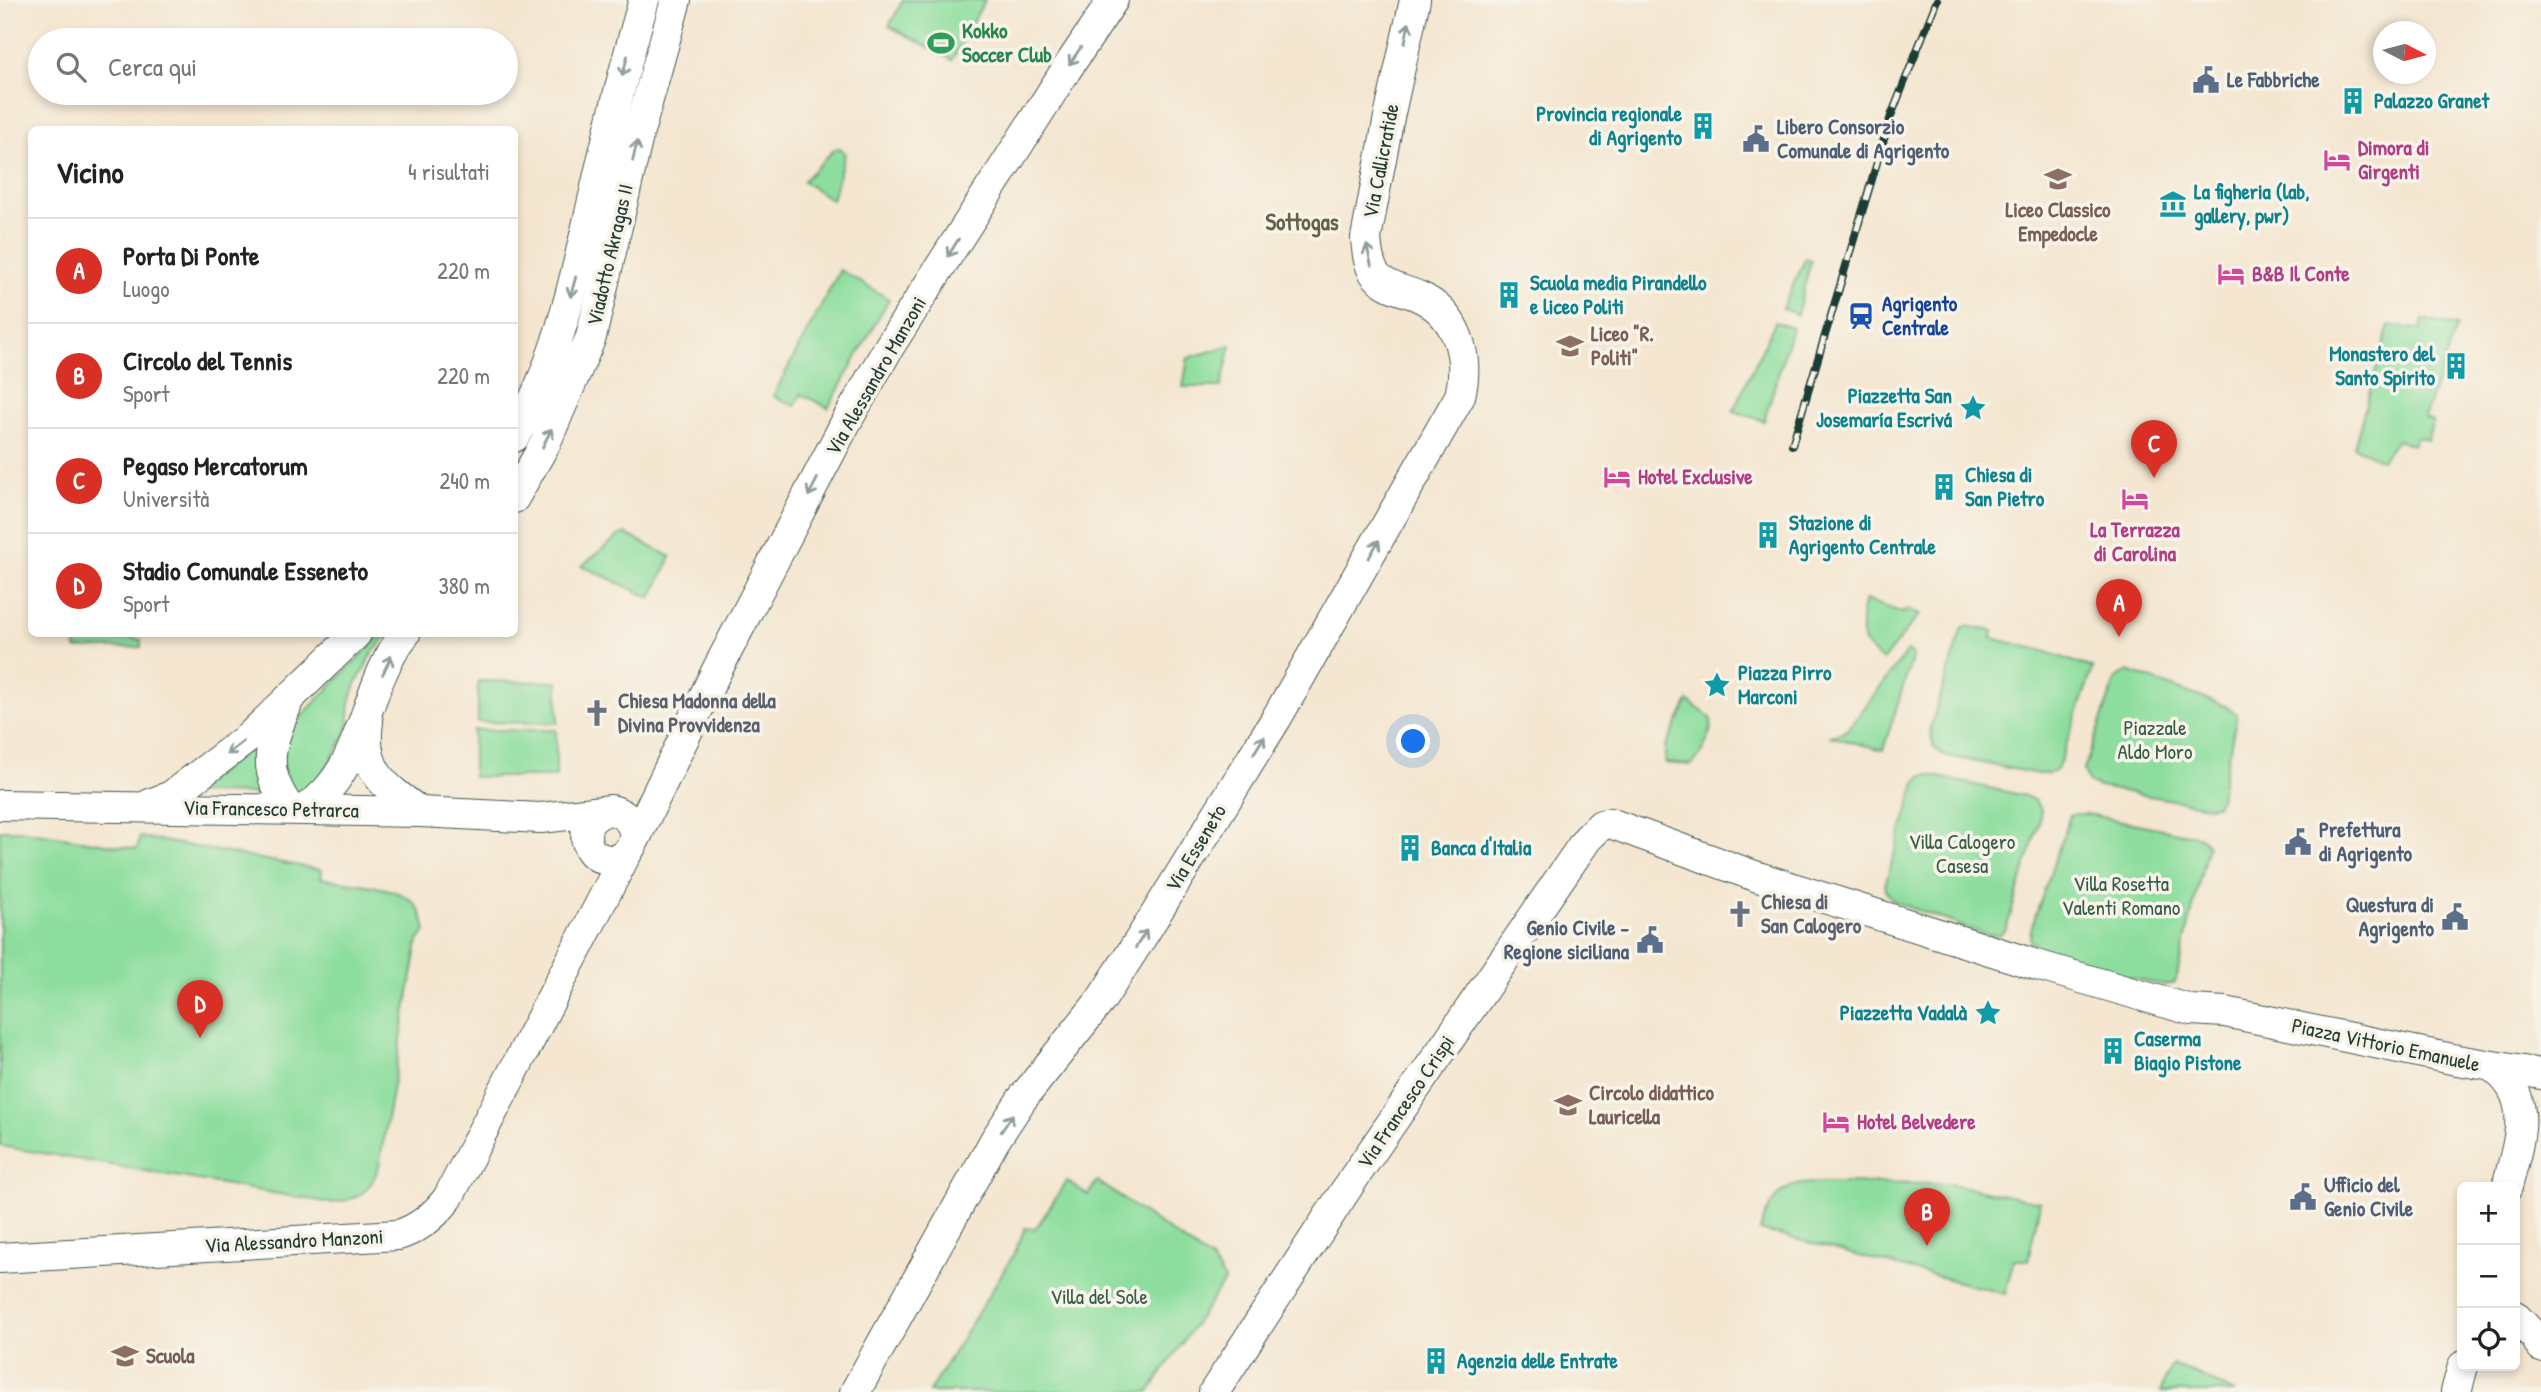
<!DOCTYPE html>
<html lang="it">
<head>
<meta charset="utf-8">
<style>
  body { margin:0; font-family:"Patrick Hand",sans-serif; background:#f6f6f6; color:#222 }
  .controls { position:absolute; right:21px; bottom:21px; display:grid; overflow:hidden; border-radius:10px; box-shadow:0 4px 10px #0003 }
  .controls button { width:63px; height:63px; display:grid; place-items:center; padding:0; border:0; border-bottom:2px solid #e0e0e0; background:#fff; color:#222; font:35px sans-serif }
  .compass { position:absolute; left:2373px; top:21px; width:63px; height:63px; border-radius:50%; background:#fff; box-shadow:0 4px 10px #0003; rotate:96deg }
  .you { position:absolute; left:1414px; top:742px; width:24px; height:24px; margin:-18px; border:5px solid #fff; border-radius:50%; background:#1a73e8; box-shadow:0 0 0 10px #1a73e833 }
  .badge { display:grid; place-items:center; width:46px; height:46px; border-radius:50%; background:#d93025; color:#fff; font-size:23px; font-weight:700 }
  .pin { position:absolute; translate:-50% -58px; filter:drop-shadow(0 2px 4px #0008) }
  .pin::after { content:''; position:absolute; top:37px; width:24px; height:21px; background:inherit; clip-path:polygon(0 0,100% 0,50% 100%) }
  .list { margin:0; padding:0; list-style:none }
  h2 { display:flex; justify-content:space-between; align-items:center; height:91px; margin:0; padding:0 28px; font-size:30px }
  h2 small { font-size:23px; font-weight:400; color:#767676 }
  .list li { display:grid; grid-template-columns:46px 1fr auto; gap:21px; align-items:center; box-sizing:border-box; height:105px; padding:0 28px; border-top:2px solid #e0e0e0 }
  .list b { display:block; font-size:26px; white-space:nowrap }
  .list p { margin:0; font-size:23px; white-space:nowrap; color:#767676 }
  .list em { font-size:23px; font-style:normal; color:#767676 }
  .icon { flex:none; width:38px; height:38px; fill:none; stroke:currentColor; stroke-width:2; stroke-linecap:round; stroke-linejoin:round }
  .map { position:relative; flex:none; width:2541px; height:1392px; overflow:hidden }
  .search { position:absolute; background:#fff; box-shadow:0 4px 10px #0003; left:28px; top:28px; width:490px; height:77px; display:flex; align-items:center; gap:18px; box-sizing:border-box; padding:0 24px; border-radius:38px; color:#767676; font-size:26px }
  .panel { position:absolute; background:#fff; box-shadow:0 4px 10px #0003; left:28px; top:126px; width:490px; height:511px; border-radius:10px }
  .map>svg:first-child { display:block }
  .green { fill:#8dde9e; stroke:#568e69; stroke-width:2 }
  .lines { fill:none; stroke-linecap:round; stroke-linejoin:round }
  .secondary-casing { stroke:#3f564b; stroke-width:32 }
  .secondary { stroke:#fff; stroke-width:30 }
  .rail-casing { stroke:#1f3d34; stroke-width:8 }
  .rail { stroke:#f7f3e8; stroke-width:5; stroke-dasharray:16; stroke-linecap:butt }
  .oneway { stroke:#8f9e9a }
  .labels { text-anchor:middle; stroke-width:7; stroke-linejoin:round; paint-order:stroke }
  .leisure-label { font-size:21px; font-weight:bold; fill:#27864d; stroke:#f7f3e8; text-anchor:start }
  .service-label { font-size:21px; font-weight:bold; fill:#4e5e75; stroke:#f7f3e8; text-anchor:start }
  .culture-label { font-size:21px; font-weight:bold; fill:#0d838f; stroke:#f7f3e8; text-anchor:start }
  .hotel-label { font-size:21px; font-weight:bold; fill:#b23c85; stroke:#f7f3e8; text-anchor:start }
  .street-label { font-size:21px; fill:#1f3d34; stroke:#f7f3e8 }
  .education-label { font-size:21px; font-weight:bold; fill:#785e54; stroke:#f7f3e8; text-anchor:start }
  .transit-label { font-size:21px; font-weight:bold; fill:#164399; stroke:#f7f3e8; text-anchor:start }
  .worship-label { font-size:21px; font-weight:bold; fill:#5b616d; stroke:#f7f3e8; text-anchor:start }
  .park-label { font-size:21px; fill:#355d49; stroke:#f7f3e8 }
  .neighbourhood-label { font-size:23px; font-weight:bold; fill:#666149; stroke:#f7f3e8 }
</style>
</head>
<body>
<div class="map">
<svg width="2541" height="1392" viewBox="0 0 2541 1392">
  <rect width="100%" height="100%" fill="#f7f3e8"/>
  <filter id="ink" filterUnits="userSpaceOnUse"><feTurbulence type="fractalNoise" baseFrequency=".0143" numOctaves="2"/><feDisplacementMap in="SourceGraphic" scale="14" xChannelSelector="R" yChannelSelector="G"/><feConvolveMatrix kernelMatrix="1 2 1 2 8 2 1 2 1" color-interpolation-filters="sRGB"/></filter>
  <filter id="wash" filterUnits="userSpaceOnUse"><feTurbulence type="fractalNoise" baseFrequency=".00686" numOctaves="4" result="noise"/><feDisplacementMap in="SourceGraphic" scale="28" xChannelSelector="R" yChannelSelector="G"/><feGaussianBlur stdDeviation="1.57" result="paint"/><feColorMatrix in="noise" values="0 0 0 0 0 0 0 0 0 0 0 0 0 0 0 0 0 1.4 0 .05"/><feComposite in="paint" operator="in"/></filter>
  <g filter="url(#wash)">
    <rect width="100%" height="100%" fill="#f4e6d0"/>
    <g class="green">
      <path d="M903,0H985L952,60L889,26Z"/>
      <path d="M840,148L845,153L832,200L803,181L835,149Z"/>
      <path d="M1806,258L1811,260L1797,315L1782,308Z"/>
      <path d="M840,270L889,299L828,408L801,394L795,406L773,396Z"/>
      <path d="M2423,320L2457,326L2424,418L2433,422L2427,440L2416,437L2413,445L2397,440L2382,460L2354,447L2389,325L2421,330Z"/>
      <path d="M1775,322L1792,328L1764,421L1733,411Z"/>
      <path d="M1231,345L1221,387H1183L1188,358Z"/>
      <path d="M626,534L671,557L651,598L582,566L620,535Z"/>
      <path d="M1865,600L1904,613L1907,609L1920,614L1883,660C1859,646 1857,625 1865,600Z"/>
      <path d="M1966,626L1993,631L1992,638L2044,651L2093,668L2057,770L2051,773L2038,774L1942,755L1934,748L1930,728L1962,628Z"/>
      <path d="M77,634H115L141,640V647L76,649Z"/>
      <path d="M381,634H388L372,654L356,684L350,702L348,730L314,790L297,794L288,793L280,752L292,726Z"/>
      <path d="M1908,651L1913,655L1883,750L1829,736L1839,734L1847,730Z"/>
      <path d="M2128,671L2225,706L2237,714L2220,797L2216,805L2206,806L2099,787L2088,782L2084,770L2116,678Z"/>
      <path d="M478,681L558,682V723L478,722Z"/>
      <path d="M1688,701L1711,718C1713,732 1702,756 1691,765L1665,763V747Z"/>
      <rect x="473" y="730" width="83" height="47"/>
      <path d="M264,737L271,794L193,793Z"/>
      <path d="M1930,775L2025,796L2034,800L2041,809L2039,823L2006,929L1999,935L1984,934L1898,903C1890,899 1886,894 1885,885L1916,783L1922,776Z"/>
      <path d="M2075,814H2087L2197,836L2202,838L2208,845L2175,983C2155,992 2062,955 2038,946L2030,941L2031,929L2070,816Z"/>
      <path d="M0,830H19L137,849L140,837L322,870L321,878C346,883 400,885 416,905C422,913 424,922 426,931L418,941L379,1166C370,1193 358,1200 331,1203L0,1146Z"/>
      <path d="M1067,1181L1088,1195L1097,1181L1211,1260L1225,1280L1149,1392H929L1014,1254L1025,1228L1034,1229L1038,1225Z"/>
      <path d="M1826,1183L1950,1184L2040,1202L2028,1261L2014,1259L2005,1294L1760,1230C1774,1190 1785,1182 1826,1183Z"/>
      <path d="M2172,1364L2235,1392H2160Z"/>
    </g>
  </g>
  <g filter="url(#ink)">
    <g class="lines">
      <defs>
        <g id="secondary">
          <path d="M514,437C558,364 575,278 594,196C609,130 625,65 644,0"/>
          <path d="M514,498L545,444L591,337L639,132L676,0"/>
          <path d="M286,707C268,748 262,771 290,809"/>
          <path d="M368,722C361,770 384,786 420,812"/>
          <path d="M150,804L171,796L249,737L356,634"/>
          <path d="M0,805L420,812L541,818L611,810C657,823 625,878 594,854C589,850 586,842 586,835C586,822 594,816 605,811"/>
          <path d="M305,809C366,770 362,686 405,634"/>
          <path d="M635,839L716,672L845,424L889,347L1066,70L1113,0"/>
          <path d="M2491,1066C2537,1097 2518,1143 2507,1187"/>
          <path d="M0,1258L398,1235C419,1229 435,1215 448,1198L626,854"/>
          <path d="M2515,1316L2536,1338L2541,1347"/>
          <path d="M855,1392L995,1140L1022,1099L1101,1000L1141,938L1276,719L1460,396C1470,356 1457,313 1418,296C1404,290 1384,287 1375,274C1368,264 1367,250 1366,238L1388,122L1415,0"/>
          <path d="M1214,1392L1353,1179L1587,839L1601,825L1610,823L1755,876L2040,966L2191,1010L2225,1012L2457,1060L2541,1074"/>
          <path d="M2456,1392L2463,1366"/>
        </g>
      </defs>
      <use href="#secondary" class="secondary-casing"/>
      <use href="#secondary" class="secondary"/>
      <defs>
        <path id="rail" d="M1792,445L1891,116L1937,0"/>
      </defs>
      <use href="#rail" class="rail-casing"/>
      <use href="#rail" class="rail"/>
    </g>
    <defs><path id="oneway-shaft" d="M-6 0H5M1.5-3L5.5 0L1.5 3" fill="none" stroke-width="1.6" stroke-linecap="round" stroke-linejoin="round" transform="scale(1.75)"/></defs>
    <g class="oneway">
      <use href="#oneway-shaft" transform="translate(1407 33) rotate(-78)"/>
      <use href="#oneway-shaft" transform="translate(1075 56) rotate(124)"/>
      <use href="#oneway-shaft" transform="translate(625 66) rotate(104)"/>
      <use href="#oneway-shaft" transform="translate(635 151) rotate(-77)"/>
      <use href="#oneway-shaft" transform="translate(953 248) rotate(122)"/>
      <use href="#oneway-shaft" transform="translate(1369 255) rotate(-103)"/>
      <use href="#oneway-shaft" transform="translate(573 287) rotate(105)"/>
      <use href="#oneway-shaft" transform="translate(547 438) rotate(-64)"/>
      <use href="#oneway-shaft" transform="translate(813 487) rotate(117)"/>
      <use href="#oneway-shaft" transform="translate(1374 549) rotate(-61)"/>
      <use href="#oneway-shaft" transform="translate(387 665) rotate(-65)"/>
      <use href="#oneway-shaft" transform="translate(1259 745) rotate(-58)"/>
      <use href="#oneway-shaft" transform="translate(235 748) rotate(142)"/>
      <use href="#oneway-shaft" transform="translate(1141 939) rotate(-58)"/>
      <use href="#oneway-shaft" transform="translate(1007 1123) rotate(-56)"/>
    </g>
  </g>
  <defs>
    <symbol id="stadium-bare" viewBox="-9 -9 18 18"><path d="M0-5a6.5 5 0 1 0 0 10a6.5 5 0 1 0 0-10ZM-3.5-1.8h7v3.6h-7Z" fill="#2e9e5b" stroke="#f7f3e8" stroke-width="2.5" paint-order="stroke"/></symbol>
    <symbol id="civic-bare" viewBox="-9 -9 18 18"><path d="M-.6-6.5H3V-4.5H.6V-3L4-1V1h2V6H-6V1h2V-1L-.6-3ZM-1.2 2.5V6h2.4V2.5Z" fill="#5c6f8a" stroke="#f7f3e8" stroke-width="2.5" paint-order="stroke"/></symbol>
    <symbol id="building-bare" viewBox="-9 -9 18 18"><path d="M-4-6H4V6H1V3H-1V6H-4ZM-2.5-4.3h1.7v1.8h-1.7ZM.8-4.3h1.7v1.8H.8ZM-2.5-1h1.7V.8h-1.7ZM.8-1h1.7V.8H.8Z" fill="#0f9aa8" stroke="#f7f3e8" stroke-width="2.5" paint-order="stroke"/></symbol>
    <symbol id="hotel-bare" viewBox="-9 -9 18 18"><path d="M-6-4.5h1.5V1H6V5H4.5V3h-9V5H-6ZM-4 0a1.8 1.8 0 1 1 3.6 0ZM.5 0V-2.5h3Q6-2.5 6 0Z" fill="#d1479c" stroke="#f7f3e8" stroke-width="2.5" paint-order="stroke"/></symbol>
    <symbol id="school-bare" viewBox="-9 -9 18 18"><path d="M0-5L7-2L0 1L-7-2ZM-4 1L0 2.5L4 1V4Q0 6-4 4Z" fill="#8d6e63" stroke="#f7f3e8" stroke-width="2.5" paint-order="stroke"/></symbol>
    <symbol id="museum-bare" viewBox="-9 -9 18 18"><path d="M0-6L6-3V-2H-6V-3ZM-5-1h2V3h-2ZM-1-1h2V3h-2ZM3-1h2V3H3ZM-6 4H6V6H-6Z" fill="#0f9aa8" stroke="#f7f3e8" stroke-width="2.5" paint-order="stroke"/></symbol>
    <symbol id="station-bare" viewBox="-9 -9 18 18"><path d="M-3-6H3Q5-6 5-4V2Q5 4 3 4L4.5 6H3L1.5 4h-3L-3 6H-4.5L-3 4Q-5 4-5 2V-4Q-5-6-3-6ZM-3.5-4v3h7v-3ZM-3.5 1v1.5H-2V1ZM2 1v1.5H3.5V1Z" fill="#1a4fb4" stroke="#f7f3e8" stroke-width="2.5" paint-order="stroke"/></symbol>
    <symbol id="sight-bare" viewBox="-9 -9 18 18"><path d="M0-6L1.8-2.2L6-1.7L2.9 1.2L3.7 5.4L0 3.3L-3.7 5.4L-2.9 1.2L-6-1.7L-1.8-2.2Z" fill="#0f9aa8" stroke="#f7f3e8" stroke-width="2.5" paint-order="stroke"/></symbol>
    <symbol id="church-bare" viewBox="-9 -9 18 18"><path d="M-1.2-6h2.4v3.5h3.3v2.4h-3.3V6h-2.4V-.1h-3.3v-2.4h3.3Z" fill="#6b7280" stroke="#f7f3e8" stroke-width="2.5" paint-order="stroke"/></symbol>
  </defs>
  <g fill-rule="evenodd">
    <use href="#stadium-bare" x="922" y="24" width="38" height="38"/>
    <use href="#civic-bare" x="2187" y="61" width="38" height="38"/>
    <use href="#building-bare" x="2334" y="82" width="38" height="38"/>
    <use href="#building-bare" x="1684" y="107" width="38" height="38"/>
    <use href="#civic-bare" x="1737" y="120" width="38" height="38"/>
    <use href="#hotel-bare" x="2318" y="141" width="38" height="38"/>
    <use href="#school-bare" x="2039" y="160" width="38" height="38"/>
    <use href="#museum-bare" x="2154" y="185" width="38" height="38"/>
    <use href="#hotel-bare" x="2212" y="255" width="38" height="38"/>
    <use href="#building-bare" x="1490" y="276" width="38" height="38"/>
    <use href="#station-bare" x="1842" y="297" width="38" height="38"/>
    <use href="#school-bare" x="1551" y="327" width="38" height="38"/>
    <use href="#building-bare" x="2437" y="347" width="38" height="38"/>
    <use href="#sight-bare" x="1954" y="389" width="38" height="38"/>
    <use href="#hotel-bare" x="1598" y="458" width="38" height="38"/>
    <use href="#building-bare" x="1925" y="468" width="38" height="38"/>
    <use href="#hotel-bare" x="2116" y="480" width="38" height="38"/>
    <use href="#building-bare" x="1749" y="516" width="38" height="38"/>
    <use href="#sight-bare" x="1698" y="666" width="38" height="38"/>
    <use href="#church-bare" x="578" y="694" width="38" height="38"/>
    <use href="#civic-bare" x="2279" y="823" width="38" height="38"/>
    <use href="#building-bare" x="1391" y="829" width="38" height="38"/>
    <use href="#church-bare" x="1721" y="895" width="38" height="38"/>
    <use href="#civic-bare" x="2436" y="898" width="38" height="38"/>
    <use href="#civic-bare" x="1631" y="921" width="38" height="38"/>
    <use href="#sight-bare" x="1969" y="994" width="38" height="38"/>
    <use href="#building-bare" x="2094" y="1032" width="38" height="38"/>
    <use href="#school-bare" x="1549" y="1086" width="38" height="38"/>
    <use href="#hotel-bare" x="1817" y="1103" width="38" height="38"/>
    <use href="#civic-bare" x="2284" y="1178" width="38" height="38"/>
    <use href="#school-bare" x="106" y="1337" width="38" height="38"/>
    <use href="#building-bare" x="1417" y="1342" width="38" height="38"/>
  </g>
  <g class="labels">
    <g class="leisure-label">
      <text x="962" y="38">Kokko<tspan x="962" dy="24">Soccer Club</tspan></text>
    </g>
    <g class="service-label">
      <text x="2227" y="87">Le Fabbriche</text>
      <text x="1777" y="134">Libero Consorzio<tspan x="1777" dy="24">Comunale di Agrigento</tspan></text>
      <text x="2319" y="837">Prefettura<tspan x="2319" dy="24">di Agrigento</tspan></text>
      <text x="2434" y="912" text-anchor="end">Questura di<tspan x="2434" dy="24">Agrigento</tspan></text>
      <text x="1629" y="935" text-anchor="end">Genio Civile -<tspan x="1629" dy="24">Regione siciliana</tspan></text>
      <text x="2324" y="1192">Ufficio del<tspan x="2324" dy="24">Genio Civile</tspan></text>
    </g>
    <g class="culture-label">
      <text x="2374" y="108">Palazzo Granet</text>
      <text x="1682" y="121" text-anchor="end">Provincia regionale<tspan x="1682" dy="24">di Agrigento</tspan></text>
      <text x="2194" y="199">La figheria (lab,<tspan x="2194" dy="24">gallery, pwr)</tspan></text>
      <text x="1530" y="290">Scuola media Pirandello<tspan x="1530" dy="24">e liceo Politi</tspan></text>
      <text x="2435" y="361" text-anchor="end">Monastero del<tspan x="2435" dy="24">Santo Spirito</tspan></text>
      <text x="1952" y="403" text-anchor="end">Piazzetta San<tspan x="1952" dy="24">Josemaría Escrivá</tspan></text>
      <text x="1965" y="482">Chiesa di<tspan x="1965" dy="24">San Pietro</tspan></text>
      <text x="1789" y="530">Stazione di<tspan x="1789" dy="24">Agrigento Centrale</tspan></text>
      <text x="1738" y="680">Piazza Pirro<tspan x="1738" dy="24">Marconi</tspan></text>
      <text x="1431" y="855">Banca d'Italia</text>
      <text x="1967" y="1020" text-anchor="end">Piazzetta Vadalà</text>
      <text x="2134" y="1046">Caserma<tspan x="2134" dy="24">Biagio Pistone</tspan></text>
      <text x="1457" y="1368">Agenzia delle Entrate</text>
    </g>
    <g class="hotel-label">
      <text x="2358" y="155">Dimora di<tspan x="2358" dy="24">Girgenti</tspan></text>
      <text x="2252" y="281">B&amp;B Il Conte</text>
      <text x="1638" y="484">Hotel Exclusive</text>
      <text x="2135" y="537" text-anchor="middle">La Terrazza<tspan x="2135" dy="24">di Carolina</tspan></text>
      <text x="1857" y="1129">Hotel Belvedere</text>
    </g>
    <g class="street-label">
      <text transform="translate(1381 161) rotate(-79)" y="7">Via Callicratide</text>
      <text transform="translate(610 255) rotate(-77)" y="7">Viadotto Akragas II</text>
      <text transform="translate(876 376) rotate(-60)" y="7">Via Alessandro Manzoni</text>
      <text transform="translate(271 809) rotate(1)" y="7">Via Francesco Petrarca</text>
      <text transform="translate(1196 848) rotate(-59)" y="7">Via Esseneto</text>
      <text transform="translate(2386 1045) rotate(12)" y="7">Piazza Vittorio Emanuele</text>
      <text transform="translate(1406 1102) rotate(-56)" y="7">Via Francesco Crispi</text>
      <text transform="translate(294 1241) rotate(-3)" y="7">Via Alessandro Manzoni</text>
    </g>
    <g class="education-label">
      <text x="2058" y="217" text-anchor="middle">Liceo Classico<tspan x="2058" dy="24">Empedocle</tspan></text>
      <text x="1591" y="341">Liceo "R.<tspan x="1591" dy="24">Politi"</tspan></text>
      <text x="1589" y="1100">Circolo didattico<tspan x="1589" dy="24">Lauricella</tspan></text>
      <text x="146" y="1363">Scuola</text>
    </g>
    <g class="transit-label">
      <text x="1882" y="311">Agrigento<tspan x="1882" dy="24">Centrale</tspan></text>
    </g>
    <g class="worship-label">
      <text x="618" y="708">Chiesa Madonna della<tspan x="618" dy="24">Divina Provvidenza</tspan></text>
      <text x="1761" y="909">Chiesa di<tspan x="1761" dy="24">San Calogero</tspan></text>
    </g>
    <g class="park-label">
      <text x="2155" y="735">Piazzale<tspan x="2155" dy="24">Aldo Moro</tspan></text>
      <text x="1962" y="849">Villa Calogero<tspan x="1962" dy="24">Casesa</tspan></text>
      <text x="2121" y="891">Villa Rosetta<tspan x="2121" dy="24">Valenti Romano</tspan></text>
      <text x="1099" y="1304">Villa del Sole</text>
    </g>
    <g class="neighbourhood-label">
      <text x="1302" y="230">Sottogas</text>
    </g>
  </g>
</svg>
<div class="controls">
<button>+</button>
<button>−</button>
<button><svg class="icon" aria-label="locate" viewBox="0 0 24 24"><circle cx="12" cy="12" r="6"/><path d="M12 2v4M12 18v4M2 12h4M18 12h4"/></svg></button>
</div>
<svg class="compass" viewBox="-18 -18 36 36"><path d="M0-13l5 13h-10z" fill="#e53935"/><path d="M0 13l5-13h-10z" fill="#767676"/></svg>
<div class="you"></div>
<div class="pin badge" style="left:2119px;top:637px">A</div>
<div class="pin badge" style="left:1927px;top:1246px">B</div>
<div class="pin badge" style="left:2154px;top:478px">C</div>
<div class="pin badge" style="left:200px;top:1038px">D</div>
<div class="search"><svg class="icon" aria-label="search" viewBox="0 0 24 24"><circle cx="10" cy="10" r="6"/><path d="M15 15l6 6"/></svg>Cerca qui</div>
<section class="panel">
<h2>Vicino<small>4 risultati</small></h2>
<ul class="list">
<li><span class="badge">A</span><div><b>Porta Di Ponte</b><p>Luogo</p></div><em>220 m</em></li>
<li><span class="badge">B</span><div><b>Circolo del Tennis</b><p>Sport</p></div><em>220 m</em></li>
<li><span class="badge">C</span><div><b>Pegaso Mercatorum</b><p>Università</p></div><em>240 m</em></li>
<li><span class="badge">D</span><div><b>Stadio Comunale Esseneto</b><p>Sport</p></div><em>380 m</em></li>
</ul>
</section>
</div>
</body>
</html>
